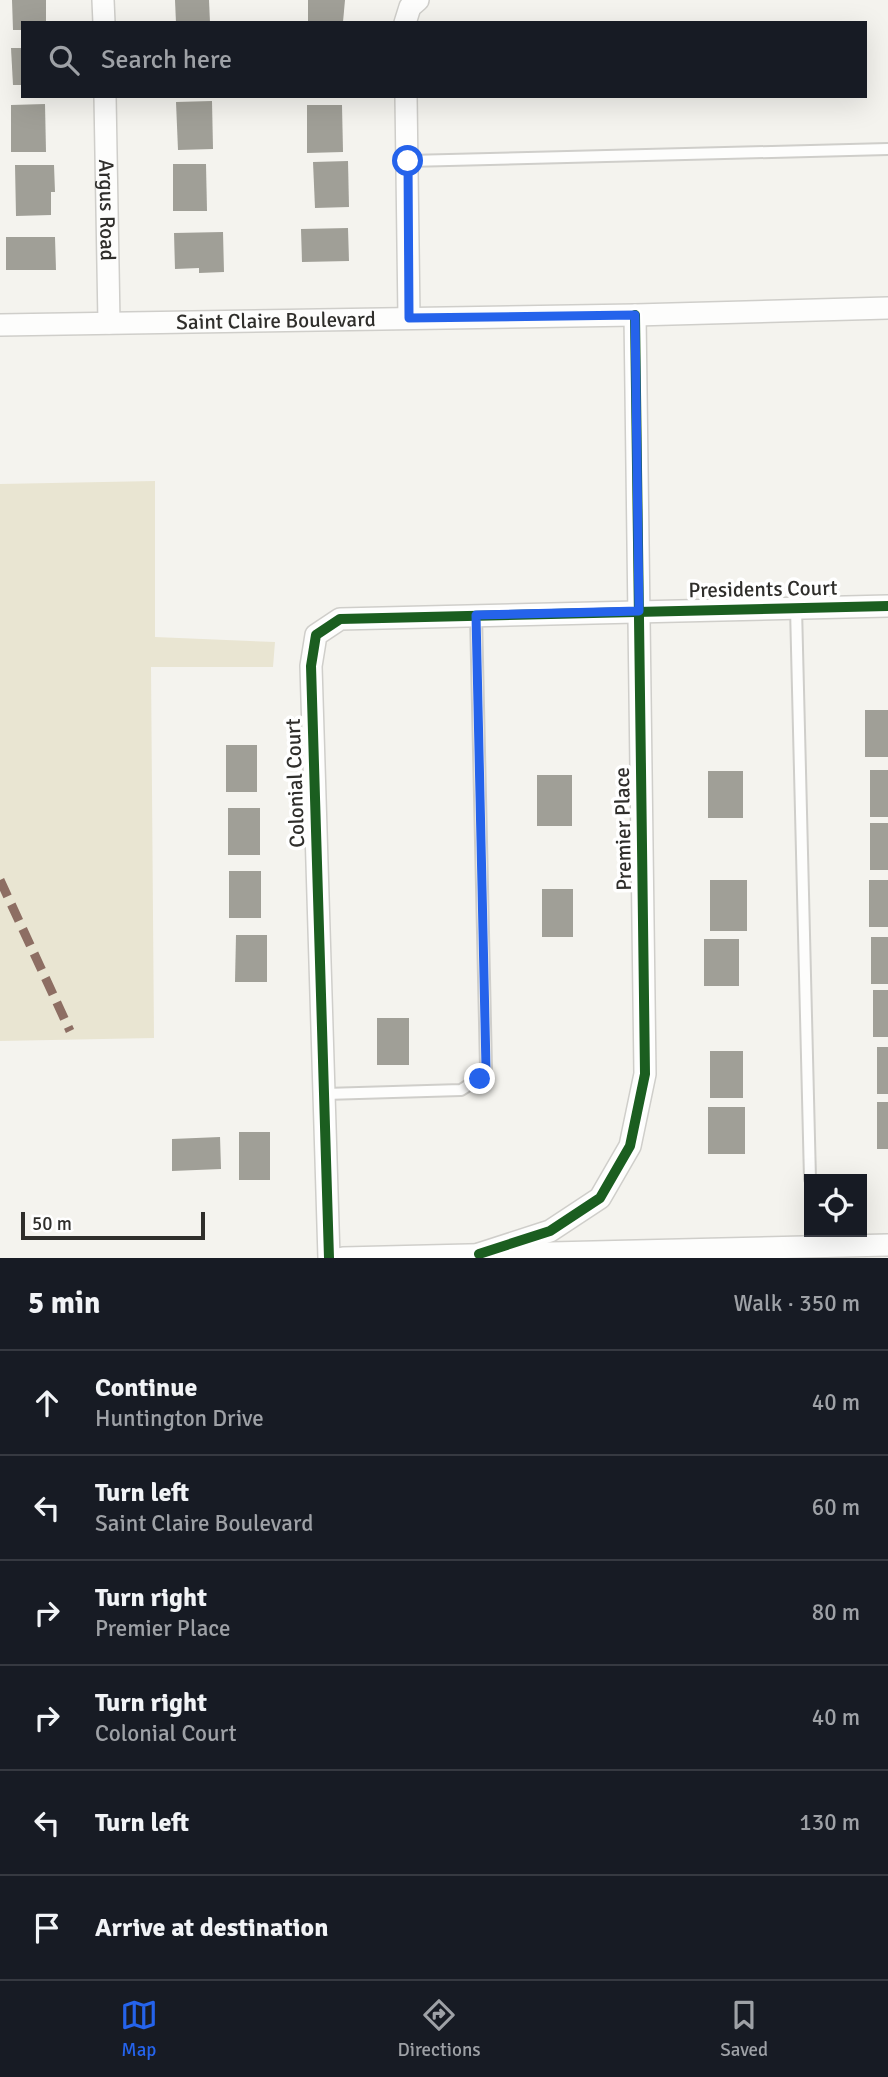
<!DOCTYPE html>
<html lang="en">
<head>
<meta charset="utf-8">
<style>
  body { margin:0; font-family:Signika,sans-serif; background:#20242c; color:#f1f3f6 }
  .controls { position:absolute; right:21px; bottom:21px; display:grid; overflow:hidden; border-radius:0px; box-shadow:0 7px 28px #0002 }
  .controls button { width:63px; height:63px; display:grid; place-items:center; padding:0; border:0; border-bottom:2px solid #363941; background:#171b24; color:#f1f3f6; font:35px sans-serif }
  .scale { position:absolute; left:21px; bottom:18px; width:184px; box-sizing:border-box; padding-left:7px; border:4px solid #2f2e2b; border-top:0; font-size:19px; line-height:24px; white-space:nowrap; color:#2f2e2b; -webkit-text-stroke:5px #fff; paint-order:stroke }
  .stop { position:absolute; width:21px; height:21px; margin:-16px; border:5px solid #2563eb; border-radius:50%; background:#fff }
  .stop.end { background:#2563eb; border-color:#fff; box-shadow:0 2px 7px #0008 }
  .list { margin:0; padding:0; list-style:none }
  h2 { display:flex; justify-content:space-between; align-items:center; height:91px; margin:0; padding:0 28px; font-size:30px }
  h2 small { font-size:23px; font-weight:400; color:#9ea1a6 }
  .list li { display:grid; grid-template-columns:46px 1fr auto; gap:21px; align-items:center; box-sizing:border-box; height:105px; padding:0 28px; border-top:2px solid #363941 }
  .list b { display:block; font-size:26px; white-space:nowrap }
  .list p { margin:0; font-size:23px; white-space:nowrap; color:#9ea1a6 }
  .list em { font-size:23px; font-style:normal; color:#9ea1a6 }
  .icon { flex:none; width:38px; height:38px; fill:none; stroke:currentColor; stroke-width:2; stroke-linecap:round; stroke-linejoin:round }
  .map { position:relative; flex:none; width:888px; height:1258px; overflow:hidden }
  .search { position:absolute; background:#171b24; box-shadow:0 7px 28px #0002; left:21px; right:21px; top:21px; height:77px; display:flex; align-items:center; gap:18px; box-sizing:border-box; padding:0 24px; border-radius:0px; color:#9ea1a6; font-size:26px }
  .sheet { height:721px; background:#171b24 }
  nav { display:flex; justify-content:space-around; align-items:center; box-sizing:border-box; height:98px; border-top:2px solid #363941; background:#171b24; font-size:19px; color:#9ea1a6 }
  nav a { display:grid; justify-items:center; gap:4px }
  nav .on { color:#2563eb }
  .map>svg:first-child { display:block }
  .green { fill:#e9e5d2 }
  .building { fill:#a09f97 }
  .lines { fill:none; stroke-linecap:round; stroke-linejoin:round }
  .lane-casing { stroke:#cfceca; stroke-width:14 }
  .street-casing { stroke:#cfceca; stroke-width:24 }
  .lane { stroke:#fdfdfc; stroke-width:10 }
  .street { stroke:#fdfdfc; stroke-width:21 }
  .quiet { stroke:#8d6e63; stroke-width:9; stroke-dasharray:18 9; stroke-linecap:butt }
  .cycleway-casing { stroke:#fff; stroke-width:15 }
  .cycleway { stroke:#1b5e20; stroke-width:10 }
  .route { stroke:#2563eb; stroke-width:9 }
  .labels { text-anchor:middle; stroke-width:7; stroke-linejoin:round; paint-order:stroke }
  .street-label { font-size:21px; fill:#2f2e2b; stroke:#fff }
</style>
</head>
<body>
<div class="map">
<svg width="888" height="1258" viewBox="0 0 888 1258">
  <rect width="100%" height="100%" fill="#f4f3ee"/>
  <path class="green" d="M155,481V637L275,642L273,667H151L154,1038L0,1041V484Z"/>
  <g class="building">
    <path d="M12,0H46V23H23V30H13Z"/>
    <path d="M175,0H209L210,23H176Z"/>
    <path d="M308,0H345L343,22L308,23Z"/>
    <path d="M11,48H23V85H13Z"/>
    <path d="M212,101L213,149L178,150L176,102Z"/>
    <path d="M45,104L46,152H11V105Z"/>
    <path d="M307,105H342L343,152L307,153Z"/>
    <path d="M348,161L349,207L315,208L313,162Z"/>
    <path d="M173,164H206L207,211H173Z"/>
    <path d="M15,165H54L55,192H51V215L16,216Z"/>
    <path d="M348,228L349,261L302,262L301,229Z"/>
    <path d="M223,232L224,272L199,273V268L175,269L174,233Z"/>
    <path d="M6,237H55L56,270H6Z"/>
    <rect x="865" y="710" width="23" height="47"/>
    <rect x="226" y="745" width="31" height="47"/>
    <rect x="870" y="770" width="18" height="47"/>
    <rect x="708" y="771" width="35" height="47"/>
    <rect x="537" y="775" width="35" height="51"/>
    <rect x="228" y="808" width="32" height="47"/>
    <rect x="870" y="823" width="18" height="47"/>
    <rect x="229" y="871" width="32" height="47"/>
    <rect x="710" y="880" width="37" height="51"/>
    <rect x="869" y="880" width="19" height="47"/>
    <rect x="542" y="889" width="31" height="48"/>
    <path d="M236,935H267V982H235Z"/>
    <rect x="871" y="937" width="17" height="47"/>
    <rect x="704" y="939" width="35" height="47"/>
    <rect x="873" y="990" width="15" height="47"/>
    <rect x="377" y="1018" width="32" height="47"/>
    <rect x="877" y="1047" width="11" height="47"/>
    <rect x="710" y="1051" width="33" height="47"/>
    <rect x="877" y="1102" width="11" height="47"/>
    <rect x="708" y="1107" width="37" height="47"/>
    <rect x="239" y="1132" width="31" height="48"/>
    <path d="M220,1137L221,1169L172,1171V1139Z"/>
  </g>
  <g class="lines">
    <defs>
      <g id="lane">
        <path d="M408,161L888,149"/>
        <path d="M796,608L810,1179"/>
        <path d="M325,1094L461,1090L480,1078L486,1068L476,615"/>
      </g>
      <g id="street">
        <path d="M103,0L104,23"/>
        <path d="M405,23L410,7L418,0"/>
        <path id="s1" d="M105,96L109,323"/>
        <path d="M406,96L409,318"/>
        <path id="s2" d="M0,325L635,315L888,308"/>
        <path d="M479,1254L550,1231L600,1198L630,1146L645,1074L635,315"/>
        <path d="M329,1258L311,666L316,635L340,619L888,606"/>
        <path d="M343,1258L888,1245"/>
      </g>
    </defs>
    <use href="#lane" class="lane-casing"/>
    <use href="#street" class="street-casing"/>
    <use href="#lane" class="lane"/>
    <use href="#street" class="street"/>
    <path class="quiet" d="M0,880L70,1031"/>
    <defs>
      <g id="cycleway">
        <path d="M479,1254L550,1231L600,1198L630,1146L645,1074L635,315"/>
        <path d="M329,1258L311,666L316,635L340,619L888,606"/>
      </g>
    </defs>
    <use href="#cycleway" class="cycleway-casing"/>
    <use href="#cycleway" class="cycleway"/>
  </g>
  <g class="lines">
    <path class="route" d="M408,161L409,318L635,315L639,611L476,615L486,1068L480,1079"/>
  </g>
  <g class="labels">
    <g class="street-label">
      <text dy="7" stroke="none"><textPath href="#s1" startOffset="114">Argus Road</textPath></text>
      <text dy="7" stroke="none"><textPath href="#s2" startOffset="276">Saint Claire Boulevard</textPath></text>
      <text transform="translate(763 589) rotate(-1)" y="7">Presidents Court</text>
      <text transform="translate(295 783) rotate(-92)" y="7">Colonial Court</text>
      <text transform="translate(623 829) rotate(-91)" y="7">Premier Place</text>
    </g>
  </g>
</svg>
<div class="controls">
<button><svg class="icon" aria-label="locate" viewBox="0 0 24 24"><circle cx="12" cy="12" r="6"/><path d="M12 2v4M12 18v4M2 12h4M18 12h4"/></svg></button>
</div>
<div class="scale">50 m</div>
<div class="stop" style="left:408px;top:161px"></div>
<div class="stop end" style="left:480px;top:1079px"></div>
<div class="search"><svg class="icon" aria-label="search" viewBox="0 0 24 24"><circle cx="10" cy="10" r="6"/><path d="M15 15l6 6"/></svg>Search here</div>
</div>
<section class="sheet">
<h2>5 min<small>Walk · 350 m</small></h2>
<ul class="list">
<li><svg class="icon" aria-label="ahead" viewBox="0 0 24 24"><path d="M12 20V5M6 11l6-6 6 6"/></svg><div><b>Continue</b><p>Huntington Drive</p></div><em>40 m</em></li>
<li><svg class="icon" aria-label="left" viewBox="0 0 24 24"><path d="M17 20v-9H6M10 6l-5 5 5 5"/></svg><div><b>Turn left</b><p>Saint Claire Boulevard</p></div><em>60 m</em></li>
<li><svg class="icon" aria-label="right" viewBox="0 0 24 24"><path d="M7 20v-9h11M14 6l5 5-5 5"/></svg><div><b>Turn right</b><p>Premier Place</p></div><em>80 m</em></li>
<li><svg class="icon" aria-label="right" viewBox="0 0 24 24"><path d="M7 20v-9h11M14 6l5 5-5 5"/></svg><div><b>Turn right</b><p>Colonial Court</p></div><em>40 m</em></li>
<li><svg class="icon" aria-label="left" viewBox="0 0 24 24"><path d="M17 20v-9H6M10 6l-5 5 5 5"/></svg><div><b>Turn left</b></div><em>130 m</em></li>
<li><svg class="icon" aria-label="arrive" viewBox="0 0 24 24"><path d="M6 21V4h12l-3 4 3 4H6"/></svg><div><b>Arrive at destination</b></div></li>
</ul>
</section>
<nav>
<a class="on"><svg class="icon" aria-label="map" viewBox="0 0 24 24"><path d="M3 6l6-2 6 2 6-2v14l-6 2-6-2-6 2zM9 4v14M15 6v14"/></svg>Map</a>
<a><svg class="icon" aria-label="directions" viewBox="0 0 24 24"><path d="M12 3l9 9-9 9-9-9zM9 14v-3h6M13 9l2 2-2 2"/></svg>Directions</a>
<a><svg class="icon" aria-label="saved" viewBox="0 0 24 24"><path d="M7 4h10v16l-5-4-5 4z"/></svg>Saved</a>
</nav>
</body>
</html>
